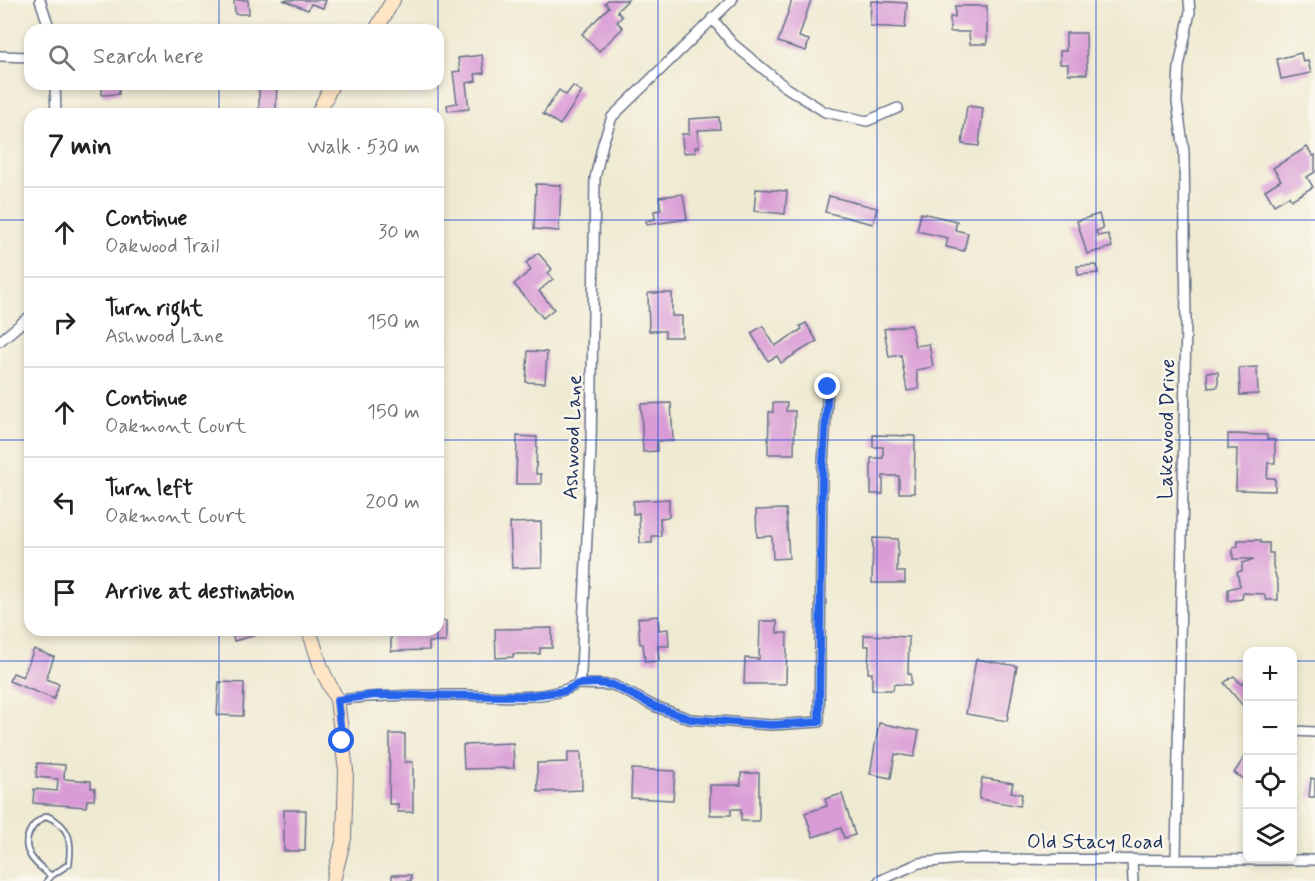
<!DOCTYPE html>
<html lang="en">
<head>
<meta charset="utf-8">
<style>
  body { margin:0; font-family:Mynerve,sans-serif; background:#f6f6f6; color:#222 }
  .controls { position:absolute; right:18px; bottom:18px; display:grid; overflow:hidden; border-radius:12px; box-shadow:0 3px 9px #0003 }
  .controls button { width:54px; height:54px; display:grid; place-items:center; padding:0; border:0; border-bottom:2px solid #e0e0e0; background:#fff; color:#222; font:30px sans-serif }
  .stop { position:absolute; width:18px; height:18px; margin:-14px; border:4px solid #2563eb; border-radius:50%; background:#fff }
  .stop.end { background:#2563eb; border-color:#fff; box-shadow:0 2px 6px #0008 }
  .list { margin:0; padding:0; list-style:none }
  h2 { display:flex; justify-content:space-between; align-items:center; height:78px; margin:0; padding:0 24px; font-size:26px }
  h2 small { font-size:20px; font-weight:400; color:#767676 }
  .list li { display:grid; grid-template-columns:39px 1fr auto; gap:18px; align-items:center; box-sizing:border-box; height:90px; padding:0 24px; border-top:2px solid #e0e0e0 }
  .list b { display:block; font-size:22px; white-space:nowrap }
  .list p { margin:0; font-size:20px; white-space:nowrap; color:#767676 }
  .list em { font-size:20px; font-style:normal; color:#767676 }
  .icon { flex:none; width:33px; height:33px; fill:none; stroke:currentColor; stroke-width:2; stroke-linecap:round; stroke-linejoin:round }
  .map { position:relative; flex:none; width:1315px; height:881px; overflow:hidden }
  .search { position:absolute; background:#fff; box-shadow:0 3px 9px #0003; left:24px; top:24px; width:420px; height:66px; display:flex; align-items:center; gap:15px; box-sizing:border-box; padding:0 21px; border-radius:18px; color:#767676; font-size:22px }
  .panel { position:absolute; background:#fff; box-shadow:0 3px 9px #0003; left:24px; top:108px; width:420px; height:528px; border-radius:18px }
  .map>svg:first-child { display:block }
  .building { fill:#d99bd6 }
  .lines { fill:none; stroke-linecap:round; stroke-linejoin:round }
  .lane-casing { stroke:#657087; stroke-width:8 }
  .street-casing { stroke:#657087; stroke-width:12 }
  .secondary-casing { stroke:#657087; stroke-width:16 }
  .lane { stroke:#fff; stroke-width:4.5 }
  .street { stroke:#fff; stroke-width:9 }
  .secondary { stroke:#fde5c5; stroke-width:14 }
  .route { stroke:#2563eb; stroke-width:8 }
  .grid { fill:none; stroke:#1d4ed8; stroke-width:1.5; stroke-opacity:0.55 }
  .labels { text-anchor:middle; stroke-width:5; stroke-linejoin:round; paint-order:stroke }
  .street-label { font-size:21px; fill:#1b2f5e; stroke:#fbf7ec }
</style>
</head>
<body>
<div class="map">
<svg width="1315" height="881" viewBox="0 0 1315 881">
  <rect width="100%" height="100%" fill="#fbf7ec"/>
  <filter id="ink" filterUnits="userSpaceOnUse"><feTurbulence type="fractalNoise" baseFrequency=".0167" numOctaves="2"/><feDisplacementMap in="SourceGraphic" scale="12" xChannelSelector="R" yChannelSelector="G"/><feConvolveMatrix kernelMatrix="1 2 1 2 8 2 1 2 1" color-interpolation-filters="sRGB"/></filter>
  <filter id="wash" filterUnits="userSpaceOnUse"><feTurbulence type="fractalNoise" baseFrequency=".008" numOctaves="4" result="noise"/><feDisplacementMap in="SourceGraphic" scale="24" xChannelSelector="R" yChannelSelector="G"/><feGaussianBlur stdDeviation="1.35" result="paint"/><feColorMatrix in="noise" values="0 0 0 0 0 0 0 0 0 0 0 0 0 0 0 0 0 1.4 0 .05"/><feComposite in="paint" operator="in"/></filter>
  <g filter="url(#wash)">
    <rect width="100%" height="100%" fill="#efead2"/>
    <g id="blocks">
      <g class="building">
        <path d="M234,0H248L249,14H235Z"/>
        <path d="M283,0H326L323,8L311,4L308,10Z"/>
        <path d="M608,0H628L617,11L622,17L617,22L623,28L599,51L582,34L609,7L605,3Z"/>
        <path d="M792,0H811L799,37L809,40L806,51L778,42Z"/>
        <path d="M871,1L907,3L905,28L870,26Z"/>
        <path d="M955,6H987V44H970L969,32H950V17H955Z"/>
        <path d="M1066,33H1086L1087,74H1068V64H1060V51H1066Z"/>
        <path d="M1301,53L1303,62L1308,61L1311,73L1281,79L1277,59Z"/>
        <path d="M482,55L484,73L475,74L476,81L466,83L469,109L448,111L447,105L457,103L453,72L460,71L458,58Z"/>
        <path d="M102,84H119V94L102,95Z"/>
        <path d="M259,84H277L276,110L259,109Z"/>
        <path d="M573,86L582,92L560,125L543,114L559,90L566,95Z"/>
        <path d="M967,106L983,108L979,146L962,144Z"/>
        <path d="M719,117L720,129L698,130L699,147H695L696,152L683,153L682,134H689V119Z"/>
        <path d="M1307,147L1313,156L1315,155V172L1307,177L1313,187L1291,200L1289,196L1274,205L1265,190L1281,180L1273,168Z"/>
        <path d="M536,184L561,185L559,231L534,229Z"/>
        <path d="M756,189L787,191L785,214L754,211Z"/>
        <path d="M683,194L687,219L647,225L646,221L655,219L654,211L661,210L659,197Z"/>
        <path d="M829,196L877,208L873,224L825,212Z"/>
        <path d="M921,213L957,221L955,230L968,233L964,251L946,247L948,238L917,231Z"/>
        <path d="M1099,214L1103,229L1096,231L1098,236L1108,234L1112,247L1087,254L1077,221Z"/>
        <path d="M538,253L552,269L548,273L553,279L539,291L554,309L543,318L514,284L531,270L526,263Z"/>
        <path d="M1097,265L1098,273L1078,275L1077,266Z"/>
        <path d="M648,293H672V316H682V337H665V331H649Z"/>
        <path d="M806,323L817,341L781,363L777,356L768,361L751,333L763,326L775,346L802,329L800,326Z"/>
        <path d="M911,325L915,346L929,344L933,367L916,370L919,389L907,391L901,355L889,357L884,329Z"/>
        <path d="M528,351L547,352L545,383L526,382Z"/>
        <path d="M1257,367L1258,394L1240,395L1239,368Z"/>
        <path d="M1207,372H1218V387L1208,388Z"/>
        <path d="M671,403L673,441H657V451L643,452L641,404Z"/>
        <path d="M773,403H787L786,411H795L794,454H768L769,412H773Z"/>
        <path d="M1228,434L1267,435V439L1275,440V463H1268L1267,478H1275V491L1236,490L1237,449H1228Z"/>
        <path d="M873,435L915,436L914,493H899V476H883V494H871V458H883V447H873Z"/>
        <path d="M517,436L537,437L536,474H541V484H516Z"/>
        <path d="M669,499V517L660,518L661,536H652V543H640L639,513L633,514V501Z"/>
        <path d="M786,509L789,558L773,559L772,536L757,537L756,510Z"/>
        <path d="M541,522L542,567L512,568L510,523Z"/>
        <path d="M873,538L898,539L897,572H905V583H872Z"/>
        <path d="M1238,540H1260L1261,543H1269V553H1273V566L1278,584V600H1266L1264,594L1243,593L1242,599L1228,601V589L1240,586L1237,572L1242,571V563L1254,559H1233V547L1238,546Z"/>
        <path d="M658,616L659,630L668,629L669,646H658L659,661L645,662L643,644H640L638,618Z"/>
        <path d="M438,621H446V642H429V650L391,651V630H438Z"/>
        <path d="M760,621H777V633H787L786,684H744L745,658L759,659Z"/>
        <path d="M552,628V648H540V654H513V657L496,658L495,629Z"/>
        <path d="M231,630H255L256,635L234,641Z"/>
        <path d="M864,635L909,637L908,674H911V685L894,684L893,690H872V673H868L869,646H864Z"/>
        <path d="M34,649L54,657L46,679L59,684L54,699L9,681L13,673L23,677Z"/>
        <path d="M976,659L1017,666L1007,721L966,714Z"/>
        <path d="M1234,676L1241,684L1248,678V712L1224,683Z"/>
        <path d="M219,682L244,683L243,716L217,715Z"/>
        <path d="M879,723L919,731L914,757L895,754L891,778L870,774Z"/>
        <path d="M390,734H405V762H413V812H398V804H389Z"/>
        <path d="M513,743L514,768L464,769L463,745Z"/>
        <path d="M568,752H581L582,790L538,792L537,763L568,762Z"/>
        <path d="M1245,756L1248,758V781L1234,773Z"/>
        <path d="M37,763L65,765L64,779L91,781V788H95L94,800H87L86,807L33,803L34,789L57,791L58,779L36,777Z"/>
        <path d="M632,769L675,771L673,800L631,798Z"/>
        <path d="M741,773H759V821H741V809H731V815H710V785H741Z"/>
        <path d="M982,778L1013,783L1011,792L1022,794L1020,806L979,799Z"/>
        <path d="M1311,778L1315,779V797H1309Z"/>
        <path d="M842,794L855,835L844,838L841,828L813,837L805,813L827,806L825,799Z"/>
        <path d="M284,810H306L305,851H284Z"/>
        <rect x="392" y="875" width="19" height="6"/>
      </g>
    </g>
  </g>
  <g filter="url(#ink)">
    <use href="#blocks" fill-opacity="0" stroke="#657087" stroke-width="1.5"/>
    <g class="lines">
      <defs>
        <path id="lane" d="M47,881L51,876L69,864C72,841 70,826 47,816C32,822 21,840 30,855C35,864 44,870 51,876"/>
        <g id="street">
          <path d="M40,0L50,30"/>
          <path d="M712,18L732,43L784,86L825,112L867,121L898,108"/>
          <path d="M0,56L30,57"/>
          <path d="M55,84L56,114"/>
          <path d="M0,341L30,316"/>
          <path d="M578,684L613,685L654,706L690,719L772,725L819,722L822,478L828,387"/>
          <path d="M337,700C378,695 419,695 461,695C498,696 545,702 578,684L581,672L591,447L595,178L603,143L612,117L732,0"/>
          <path d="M1292,731L1315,732"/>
          <path d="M1132,859L1133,881"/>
          <path d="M1176,859L1186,322L1184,151L1177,102L1179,67L1190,12L1189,0"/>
          <path d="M879,881L919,863L960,859L1315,860"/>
        </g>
        <g id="secondary">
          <path d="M376,30L393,0"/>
          <path d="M318,114L332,84"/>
          <path d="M309,630L322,670L337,700L346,771L344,838L333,881"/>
        </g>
      </defs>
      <use href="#lane" class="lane-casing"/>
      <use href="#street" class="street-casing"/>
      <use href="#secondary" class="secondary-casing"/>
      <use href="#lane" class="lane"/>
      <use href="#street" class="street"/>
      <use href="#secondary" class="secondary"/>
    </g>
  </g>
  <g class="lines" filter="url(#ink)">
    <path class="route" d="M342,741L337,700L375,695L525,696L565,691L578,684L596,683L613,685L654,706L690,719L772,725L819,722L822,478L828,387"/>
  </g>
  <path class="grid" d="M219,0V30M438,0V881M658,0V881M877,0V881M1096,0V881M219,84V114M0,220H30M438,220H1315M0,440H30M438,440H1315M219,630V881M0,661H1248M1292,661H1315"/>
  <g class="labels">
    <g class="street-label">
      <text transform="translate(1166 429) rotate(-89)" y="7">Lakewood Drive</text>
      <text transform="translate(572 437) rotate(-88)" y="7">Ashwood Lane</text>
      <text x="1095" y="848">Old Stacy Road</text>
    </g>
  </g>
</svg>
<div class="controls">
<button>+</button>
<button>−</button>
<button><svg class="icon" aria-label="locate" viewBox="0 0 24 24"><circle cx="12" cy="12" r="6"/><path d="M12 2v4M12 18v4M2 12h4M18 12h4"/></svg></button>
<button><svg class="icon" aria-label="layers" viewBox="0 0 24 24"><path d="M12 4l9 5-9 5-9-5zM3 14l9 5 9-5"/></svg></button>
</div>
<div class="stop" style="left:342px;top:741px"></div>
<div class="stop end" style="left:828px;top:387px"></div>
<div class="search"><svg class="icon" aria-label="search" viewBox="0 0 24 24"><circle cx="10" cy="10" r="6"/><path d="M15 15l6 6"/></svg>Search here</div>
<section class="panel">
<h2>7 min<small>Walk · 530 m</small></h2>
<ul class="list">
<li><svg class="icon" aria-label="ahead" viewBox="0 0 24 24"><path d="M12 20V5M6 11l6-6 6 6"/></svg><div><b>Continue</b><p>Oakwood Trail</p></div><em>30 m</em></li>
<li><svg class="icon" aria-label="right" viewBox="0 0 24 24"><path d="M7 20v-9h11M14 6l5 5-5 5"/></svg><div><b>Turn right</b><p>Ashwood Lane</p></div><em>150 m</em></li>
<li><svg class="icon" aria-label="ahead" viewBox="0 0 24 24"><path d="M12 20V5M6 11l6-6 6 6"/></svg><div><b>Continue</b><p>Oakmont Court</p></div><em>150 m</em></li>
<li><svg class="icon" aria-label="left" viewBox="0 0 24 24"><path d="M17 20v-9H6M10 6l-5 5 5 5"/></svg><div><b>Turn left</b><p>Oakmont Court</p></div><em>200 m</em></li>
<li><svg class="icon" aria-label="arrive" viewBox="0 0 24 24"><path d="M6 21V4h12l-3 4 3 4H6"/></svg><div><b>Arrive at destination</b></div></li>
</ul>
</section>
</div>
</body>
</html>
